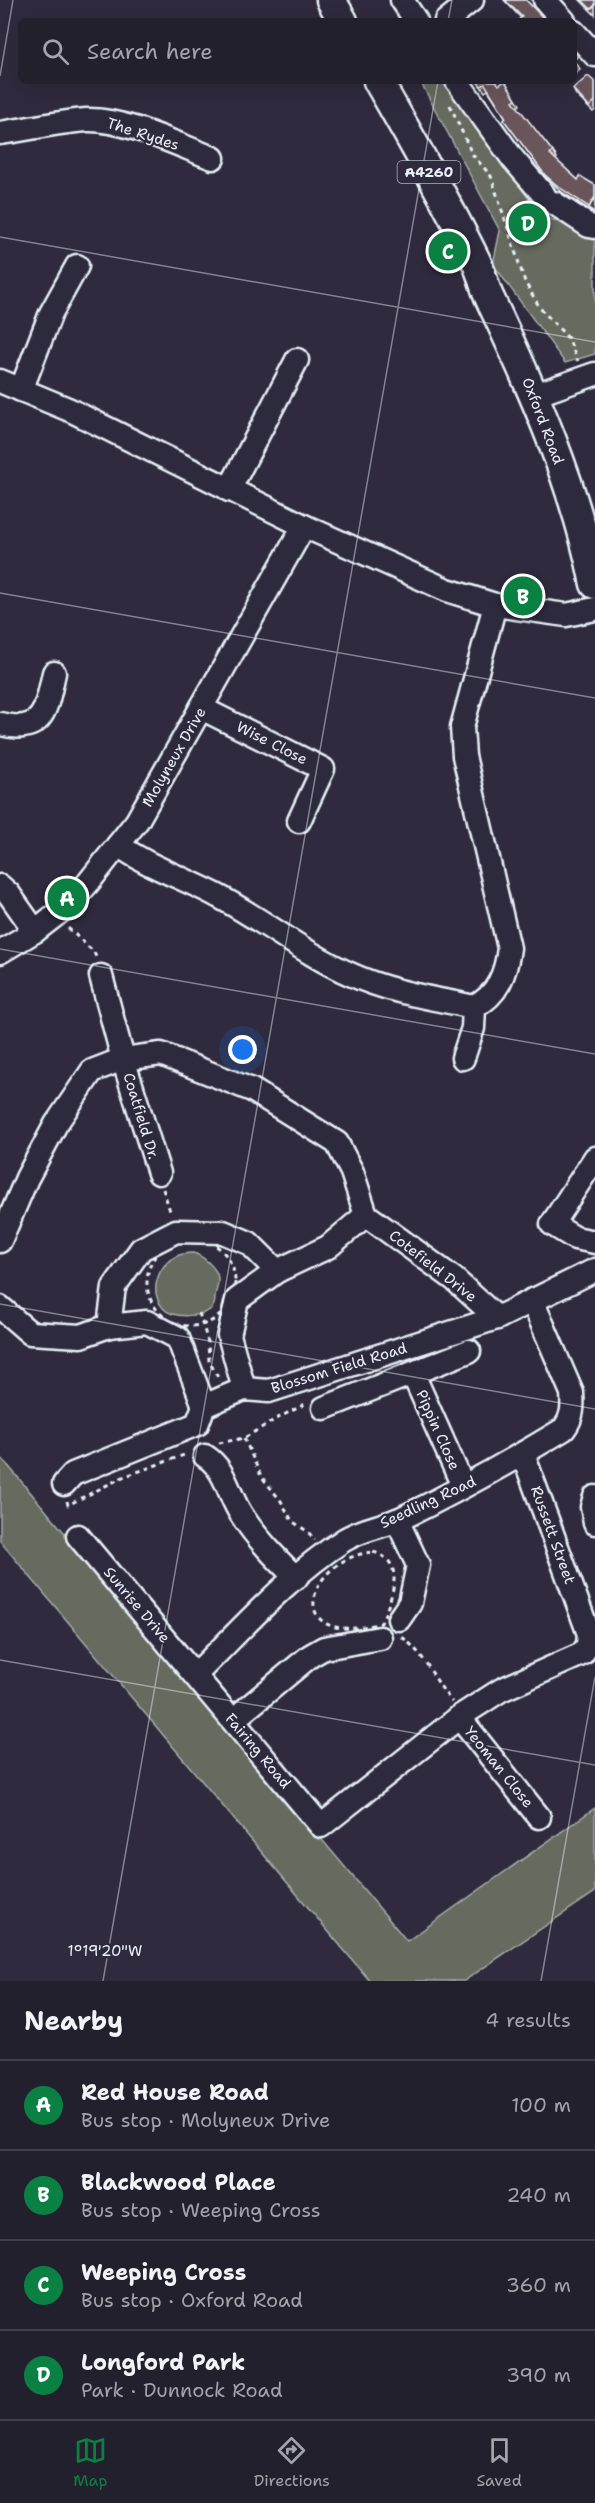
<!DOCTYPE html>
<html lang="en">
<head>
<meta charset="utf-8">
<style>
  body { margin:0; font-family:"Shantell Sans",sans-serif; background:#2f2d3a; color:#f1f3f6 }
  .you { position:absolute; left:243px; top:1050px; width:21px; height:21px; margin:-15px; border:4px solid #fff; border-radius:50%; background:#1a73e8; box-shadow:0 0 0 9px #1a73e833 }
  .badge { display:grid; place-items:center; width:39px; height:39px; border-radius:50%; background:#0b8043; color:#fff; font-size:20px; font-weight:700 }
  .pin { position:absolute; translate:-50% -50%; border:3px solid #fff; box-shadow:0 2px 6px #0006 }
  .list { margin:0; padding:0; list-style:none }
  h2 { display:flex; justify-content:space-between; align-items:center; height:78px; margin:0; padding:0 24px; font-size:26px }
  h2 small { font-size:20px; font-weight:400; color:#a3a3aa }
  .list li { display:grid; grid-template-columns:39px 1fr auto; gap:18px; align-items:center; box-sizing:border-box; height:90px; padding:0 24px; border-top:2px solid #403e4a }
  .list b { display:block; font-size:22px; white-space:nowrap }
  .list p { margin:0; font-size:20px; white-space:nowrap; color:#a3a3aa }
  .list em { font-size:20px; font-style:normal; color:#a3a3aa }
  .icon { flex:none; width:33px; height:33px; fill:none; stroke:currentColor; stroke-width:2; stroke-linecap:round; stroke-linejoin:round }
  .map { position:relative; flex:none; width:595px; height:1981px; overflow:hidden }
  .search { position:absolute; background:#23202e; box-shadow:0 6px 24px #0002; left:18px; right:18px; top:18px; height:66px; display:flex; align-items:center; gap:15px; box-sizing:border-box; padding:0 21px; border-radius:9px; color:#a3a3aa; font-size:22px }
  .sheet { height:438px; background:#23202e }
  nav { display:flex; justify-content:space-around; align-items:center; box-sizing:border-box; height:84px; border-top:2px solid #403e4a; background:#23202e; font-size:16px; color:#a3a3aa }
  nav a { display:grid; justify-items:center; gap:3px }
  nav .on { color:#0b8043 }
  .map>svg:first-child { display:block }
  .green { fill:#666b5e; stroke:#a7aeab; stroke-width:1.5 }
  .lines { fill:none; stroke-linecap:round; stroke-linejoin:round }
  .minor-casing { stroke:#e8f1f8; stroke-width:27 }
  .major-casing { stroke:#e8f1f8; stroke-width:33 }
  .path { stroke:#e8f1f8; stroke-width:3; stroke-dasharray:4.5 4.5; stroke-linecap:butt }
  .minor { stroke:#2f2a3d; stroke-width:22 }
  .major { stroke:#2f2a3d; stroke-width:28 }
  .wall { fill:#5c494d; stroke:#e8f1f8; stroke-width:1.5 }
  .shaded-wall { fill:#4b3c3f; stroke:#e8f1f8; stroke-width:1.5 }
  .building { fill:#6b555a; stroke:#e8f1f8; stroke-width:1.5 }
  .ticks { fill:none; stroke:#e8f1f8; stroke-width:1.5; stroke-opacity:0.45 }
  .labels { text-anchor:middle; stroke-width:4.5; stroke-linejoin:round; paint-order:stroke }
  .shield { fill:#2f2a3d; stroke:#b0b5c0; stroke-width:1.5 }
  .shield-label { font-size:14px; font-weight:bold; fill:#e8f1f8 }
  .street-label { font-size:15px; fill:#e8f1f8; stroke:#2f2a3d }
  .ticks-label { font-size:15px; text-anchor:middle; fill:#e8f1f8; stroke:#2f2a3d; stroke-width:4.5; stroke-linejoin:round; paint-order:stroke }
</style>
</head>
<body>
<div class="map">
<svg width="595" height="1981" viewBox="0 0 595 1981">
  <rect width="100%" height="100%" fill="#2f2a3d"/>
  <filter id="ink" filterUnits="userSpaceOnUse"><feTurbulence type="fractalNoise" baseFrequency=".0167" numOctaves="2"/><feDisplacementMap in="SourceGraphic" scale="12" xChannelSelector="R" yChannelSelector="G"/><feConvolveMatrix kernelMatrix="1 2 1 2 8 2 1 2 1" color-interpolation-filters="sRGB"/></filter>
  <g filter="url(#ink)">
    <g class="green">
      <path d="M420,81H446L540,215L595,236V354L565,363L493,264L500,231Z"/>
      <path d="M193,1253C202,1255 217,1268 218,1278C219,1283 216,1291 215,1296C215,1301 215,1305 211,1309C202,1317 172,1319 163,1308C149,1292 157,1267 175,1257C180,1254 187,1253 193,1253Z"/>
      <path d="M0,1456L407,1941L595,1808V1892L464,1981H370L0,1541Z"/>
    </g>
    <g class="lines">
      <defs>
        <g id="minor">
          <path d="M402,0L416,21"/>
          <path d="M545,0L564,21"/>
          <path d="M446,21L472,0"/>
          <path d="M574,32L595,55"/>
          <path d="M457,81L513,159L544,195"/>
          <path d="M0,133C28,129 58,122 86,120C123,118 178,145 213,158"/>
          <path d="M554,203L589,226L595,227"/>
          <path d="M0,381L70,410L304,526L447,590L495,605L566,615L595,609"/>
          <path d="M21,390L51,313L77,266"/>
          <path d="M535,395L595,374"/>
          <path d="M229,490L297,360"/>
          <path d="M201,708L323,769L299,821"/>
          <path d="M0,724C45,735 46,708 54,673"/>
          <path d="M118,845C149,867 184,878 216,895C262,919 303,953 350,974C389,992 432,998 474,1007C498,995 506,973 509,948L464,756L462,727L495,605"/>
          <path d="M0,886L9,894L35,931"/>
          <path d="M0,952L35,931L66,907L88,883L137,821L304,526"/>
          <path d="M101,976L123,1059L159,1173"/>
          <path d="M463,1058L473,1028L474,1007"/>
          <path d="M595,1158L552,1224L575,1238L595,1242"/>
          <path d="M0,1241L27,1178L56,1124L92,1071L123,1059L161,1054L252,1090L337,1143L352,1172L366,1215L454,1279L497,1318L595,1270"/>
          <path d="M277,1271L328,1247L366,1215"/>
          <path d="M0,1307L30,1333L81,1336L109,1326"/>
          <path d="M413,1374L463,1486"/>
          <path d="M204,1406L178,1338L147,1322L109,1326L114,1287L141,1249L176,1231L223,1232L249,1243L277,1271L237,1300L229,1335L244,1389"/>
          <path d="M324,1408L469,1351"/>
          <path d="M205,1456C226,1469 228,1494 241,1514C256,1538 276,1558 296,1578"/>
          <path d="M64,1484L73,1474L197,1424L204,1406L244,1389L269,1391L497,1318"/>
          <path d="M595,1497L592,1507L595,1523"/>
          <path d="M397,1520L418,1565L410,1603L399,1619"/>
          <path d="M78,1536L321,1826L462,1715L501,1690L582,1654L588,1645L589,1634L523,1454"/>
          <path d="M195,1675C242,1629 288,1576 344,1540C362,1529 381,1527 400,1519C456,1492 511,1461 564,1429C573,1417 573,1407 572,1393L532,1300"/>
          <path d="M459,1717L539,1817"/>
          <path d="M233,1720L310,1656L324,1648L380,1638"/>
        </g>
        <g id="major">
          <path d="M331,0L343,21"/>
          <path d="M378,81C412,140 446,200 476,261C482,273 484,287 490,299C533,390 575,485 595,584"/>
        </g>
      </defs>
      <use href="#minor" class="minor-casing"/>
      <use href="#major" class="major-casing"/>
      <g class="path">
        <path d="M450,105L472,154L491,176L525,282L540,308L568,338L578,361"/>
        <path d="M68,928L94,952L97,960"/>
        <path d="M163,1189L171,1214"/>
        <circle cx="191" cy="1282" r="44"/>
        <path d="M199,1313L208,1342L209,1361L220,1381"/>
        <path d="M244,1438L261,1476L281,1501L292,1521L308,1532L315,1540"/>
        <path d="M219,1443L244,1438L276,1419L307,1403"/>
        <path d="M67,1501L68,1505L123,1477L187,1454"/>
        <path d="M373,1552C408,1561 391,1600 381,1623C281,1651 305,1558 373,1552Z"/>
        <path d="M402,1637C427,1656 432,1678 452,1702"/>
      </g>
      <use href="#minor" class="minor"/>
      <use href="#major" class="major"/>
    </g>
    <g class="wall">
      <path d="M504,0H526L546,21L521,18Z"/>
      <path d="M580,0H595V15Z"/>
      <path d="M574,51L578,56L574,60Z"/>
      <path d="M574,61L580,69L574,76Z"/>
      <path d="M477,81L499,85L505,81L520,105L517,107L553,152L557,158L555,159L578,180L595,185V209L593,212L563,193L549,180L504,120L506,118L488,90L485,92Z"/>
      <path d="M595,82V110L593,112L576,95L573,89Z"/>
    </g>
    <path class="shaded-wall" d="M595,197V209L593,212L589,207Z"/>
    <g class="building">
      <path d="M505,0H526L546,21H517L522,17Z"/>
      <path d="M582,0H595V5L591,9Z"/>
      <path d="M588,76L595,82V101L589,107L573,89Z"/>
      <path d="M477,81H496L499,85L505,81L516,99L513,101L553,152L550,154L578,180L580,176L595,185V197L589,207L559,187L545,175L504,120L506,118L485,84L481,86Z"/>
    </g>
  </g>
  <path class="ticks" d="M448,21L452,0M0,76L13,0M0,237L595,342M0,593L595,698M0,949L595,1054M0,1304L595,1409M0,1660L595,1765M103,1981L438,81M541,1981L595,1677"/>
  <g class="labels">
    <rect class="shield" x="397.5" y="161" width="63" height="22" rx="4.5"/>
    <g class="shield-label">
      <text x="429" y="177">A4260</text>
    </g>
    <g class="street-label">
      <text transform="translate(143 134) rotate(18)" y="5">The Rydes</text>
      <text transform="translate(543 421) rotate(69)" y="5">Oxford Road</text>
      <text transform="translate(272 743) rotate(27)" y="5">Wise Close</text>
      <text transform="translate(174 757) rotate(-60)" y="5">Molyneux Drive</text>
      <text transform="translate(141 1116) rotate(73)" y="5">Coatfield Dr.</text>
      <text transform="translate(433 1266) rotate(38)" y="5">Cotefield Drive</text>
      <text transform="translate(339 1368) rotate(-17)" y="5">Blossom Field Road</text>
      <text transform="translate(438 1430) rotate(66)" y="5">Pippin Close</text>
      <text transform="translate(428 1502) rotate(-25)" y="5">Seedling Road</text>
      <text transform="translate(553 1535) rotate(70)" y="5">Russett Street</text>
      <text transform="translate(137 1605) rotate(50)" y="5">Sunrise Drive</text>
      <text transform="translate(258 1751) rotate(50)" y="5">Fairing Road</text>
      <text transform="translate(499 1767) rotate(51)" y="5">Yeoman Close</text>
    </g>
  </g>
  <g class="ticks-label">
    <text x="105" y="1956">1°19'20"W</text>
  </g>
</svg>
<div class="you"></div>
<div class="pin badge" style="left:67px;top:898px">A</div>
<div class="pin badge" style="left:523px;top:596px">B</div>
<div class="pin badge" style="left:448px;top:251px">C</div>
<div class="pin badge" style="left:528px;top:223px">D</div>
<div class="search"><svg class="icon" aria-label="search" viewBox="0 0 24 24"><circle cx="10" cy="10" r="6"/><path d="M15 15l6 6"/></svg>Search here</div>
</div>
<section class="sheet">
<h2>Nearby<small>4 results</small></h2>
<ul class="list">
<li><span class="badge">A</span><div><b>Red House Road</b><p>Bus stop · Molyneux Drive</p></div><em>100 m</em></li>
<li><span class="badge">B</span><div><b>Blackwood Place</b><p>Bus stop · Weeping Cross</p></div><em>240 m</em></li>
<li><span class="badge">C</span><div><b>Weeping Cross</b><p>Bus stop · Oxford Road</p></div><em>360 m</em></li>
<li><span class="badge">D</span><div><b>Longford Park</b><p>Park · Dunnock Road</p></div><em>390 m</em></li>
</ul>
</section>
<nav>
<a class="on"><svg class="icon" aria-label="map" viewBox="0 0 24 24"><path d="M3 6l6-2 6 2 6-2v14l-6 2-6-2-6 2zM9 4v14M15 6v14"/></svg>Map</a>
<a><svg class="icon" aria-label="directions" viewBox="0 0 24 24"><path d="M12 3l9 9-9 9-9-9zM9 14v-3h6M13 9l2 2-2 2"/></svg>Directions</a>
<a><svg class="icon" aria-label="saved" viewBox="0 0 24 24"><path d="M7 4h10v16l-5-4-5 4z"/></svg>Saved</a>
</nav>
</body>
</html>
